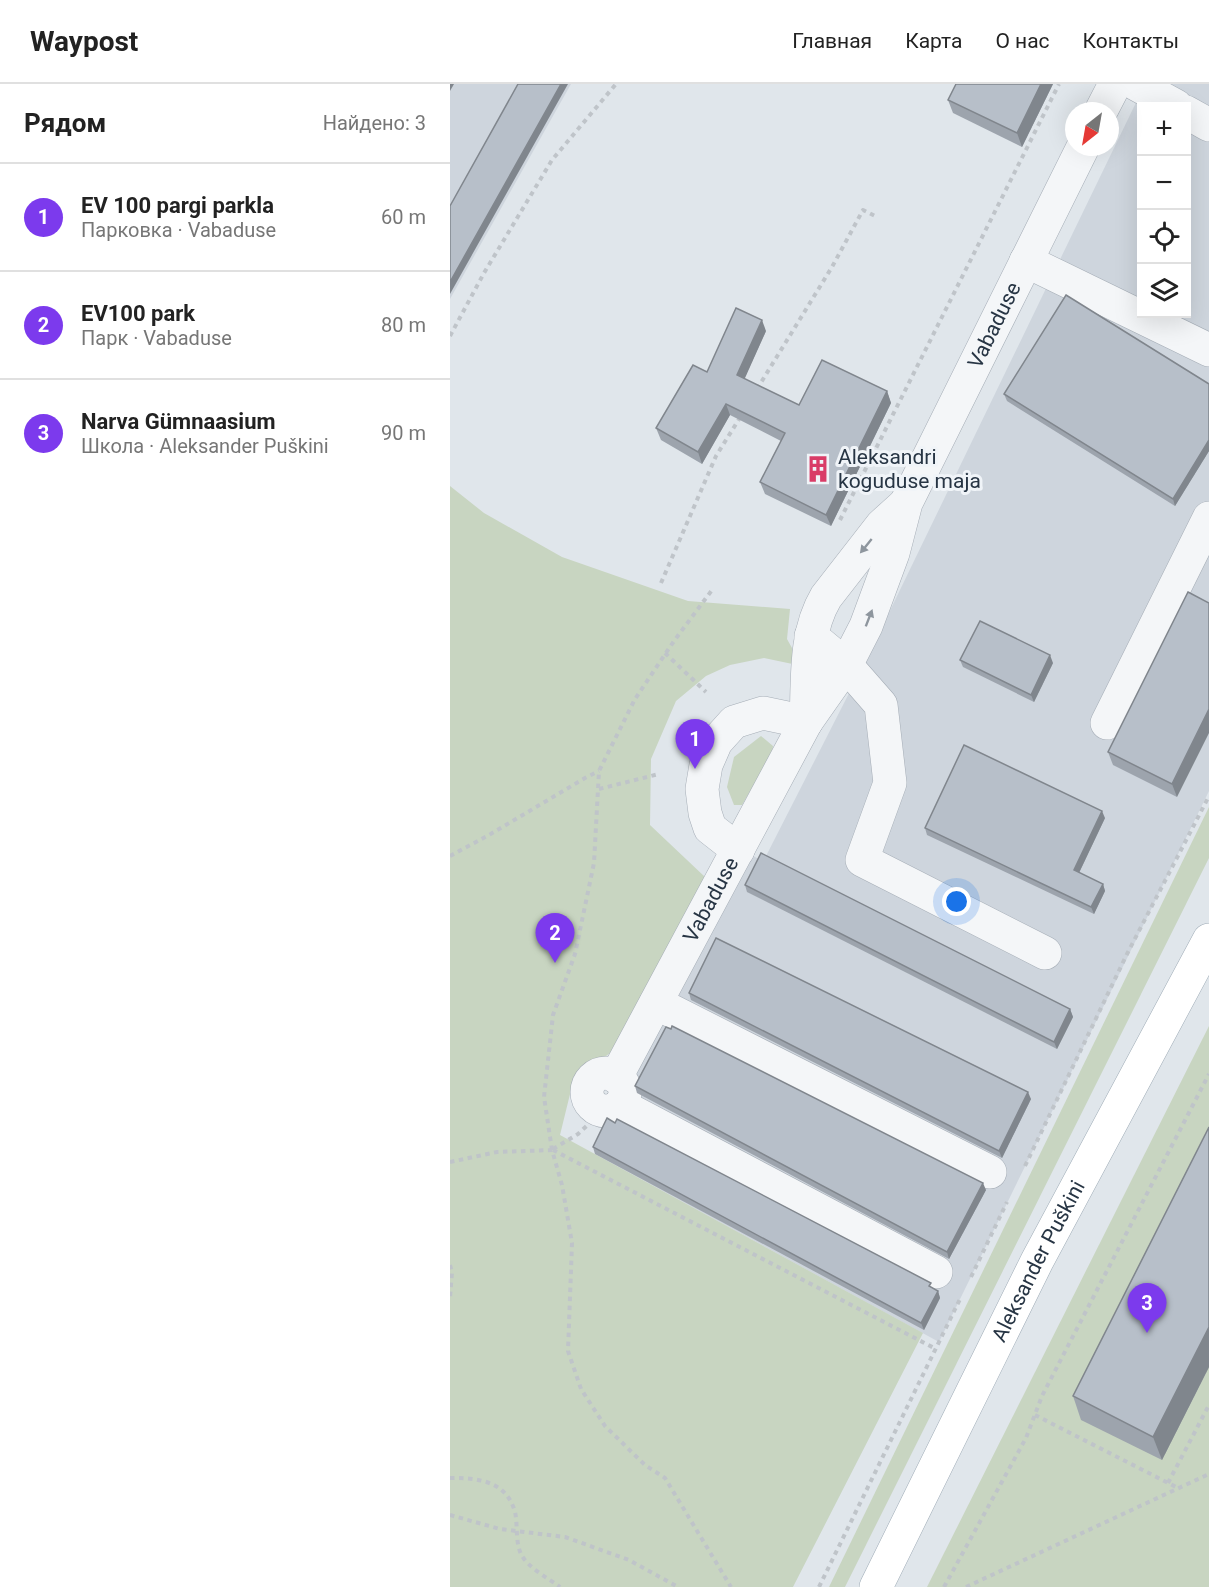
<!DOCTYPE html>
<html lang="ru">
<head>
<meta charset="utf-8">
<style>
  body { margin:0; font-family:Roboto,sans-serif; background:#f2f2f2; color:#222 }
  .controls { position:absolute; right:18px; top:18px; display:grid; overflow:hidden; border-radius:0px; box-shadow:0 6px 24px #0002 }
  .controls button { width:54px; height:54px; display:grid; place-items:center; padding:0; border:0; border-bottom:2px solid #e0e0e0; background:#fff; color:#222; font:30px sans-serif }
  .compass { position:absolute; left:615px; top:18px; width:54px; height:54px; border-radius:50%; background:#fff; box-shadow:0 6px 24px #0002; rotate:211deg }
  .you { position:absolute; left:507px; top:818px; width:21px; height:21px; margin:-15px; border:4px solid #fff; border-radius:50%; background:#1a73e8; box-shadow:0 0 0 9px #1a73e833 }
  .badge { display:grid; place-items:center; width:39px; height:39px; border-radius:50%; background:#7c3aed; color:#fff; font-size:20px; font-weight:700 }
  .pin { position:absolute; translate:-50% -50px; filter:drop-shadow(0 2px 3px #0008) }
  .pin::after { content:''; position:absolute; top:32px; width:21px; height:18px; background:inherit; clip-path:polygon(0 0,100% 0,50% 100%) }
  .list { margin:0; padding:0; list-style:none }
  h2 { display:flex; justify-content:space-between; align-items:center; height:78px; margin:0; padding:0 24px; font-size:26px }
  h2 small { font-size:20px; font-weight:400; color:#767676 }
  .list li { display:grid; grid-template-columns:39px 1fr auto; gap:18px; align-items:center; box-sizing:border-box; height:108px; padding:0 24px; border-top:2px solid #e0e0e0 }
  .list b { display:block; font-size:22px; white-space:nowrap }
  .list p { margin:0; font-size:20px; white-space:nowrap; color:#767676 }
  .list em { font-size:20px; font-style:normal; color:#767676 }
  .icon { flex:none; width:33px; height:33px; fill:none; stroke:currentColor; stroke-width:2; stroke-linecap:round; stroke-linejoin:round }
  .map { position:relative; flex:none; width:759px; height:1503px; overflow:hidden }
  header { display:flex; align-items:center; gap:36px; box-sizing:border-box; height:84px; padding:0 30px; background:#fff; border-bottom:2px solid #e0e0e0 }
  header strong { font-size:28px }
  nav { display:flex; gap:33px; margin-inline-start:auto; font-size:21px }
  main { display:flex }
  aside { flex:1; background:#fff }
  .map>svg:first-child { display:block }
  .built { fill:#ced5dd; fill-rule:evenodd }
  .green { fill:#c8d5c1 }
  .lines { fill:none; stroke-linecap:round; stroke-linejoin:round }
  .minor-casing { stroke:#a5adb6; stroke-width:34 }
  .major-casing { stroke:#9facb7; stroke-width:34 }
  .path { stroke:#bfc4c9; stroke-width:4; stroke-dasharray:4.5 4.5; stroke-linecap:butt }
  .minor { stroke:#f4f6f8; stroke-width:33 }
  .major { stroke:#fff; stroke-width:33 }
  .wall { fill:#9da4ad }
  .shaded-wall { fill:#80868d }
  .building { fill:#b7bfc9; stroke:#80868d; stroke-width:1.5 }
  .oneway { fill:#8e969e }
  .labels { text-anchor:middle; stroke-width:6; stroke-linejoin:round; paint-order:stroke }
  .street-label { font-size:21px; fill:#273544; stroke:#f0f4f8 }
  .poi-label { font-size:21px; fill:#273544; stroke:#f0f4f8; text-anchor:start }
</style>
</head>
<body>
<header>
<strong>Waypost</strong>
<nav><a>Главная</a><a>Карта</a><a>О нас</a><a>Контакты</a></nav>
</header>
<main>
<aside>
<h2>Рядом<small>Найдено: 3</small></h2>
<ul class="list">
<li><span class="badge">1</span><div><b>EV 100 pargi parkla</b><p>Парковка · Vabaduse</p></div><em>60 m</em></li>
<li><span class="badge">2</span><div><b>EV100 park</b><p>Парк · Vabaduse</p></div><em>80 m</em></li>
<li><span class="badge">3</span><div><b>Narva Gümnaasium</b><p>Школа · Aleksander Puškini</p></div><em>90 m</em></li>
</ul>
</aside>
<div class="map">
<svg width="759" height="1503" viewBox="0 0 759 1503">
  <rect width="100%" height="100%" fill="#e0e6eb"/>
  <g class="built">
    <path d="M0,0H121L0,215Z"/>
    <path d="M695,0H759V707L489,1258L145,1070L297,769L311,776L315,774L418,572ZM692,22H736V230H692Z"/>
  </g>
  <g class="green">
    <path d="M0,402L34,429L112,473L238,517L340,525L337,555L352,582L314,574L280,581L256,592L226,617L201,675L200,741L255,793L165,965L151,976L138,980L127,991L121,1006L110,1051L473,1249L343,1503H0Z"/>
    <path d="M311,652L323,662L322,670L292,721H284L277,703L284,673Z"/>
    <path d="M759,723V774L395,1503H379Z"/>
    <path d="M759,942V1503H477Z"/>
  </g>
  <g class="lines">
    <defs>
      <g id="minor">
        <path d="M686,0L726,22"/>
        <path d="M651,27L665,0"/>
        <path d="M736,28L759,41"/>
        <path d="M576,177L759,266"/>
        <path d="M361,552L396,581L431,621L440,699L412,776L595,869"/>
        <path d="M356,638C358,596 354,550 376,513L432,441L453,422"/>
        <path d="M657,639L759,434"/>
        <path d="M288,766L260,744L255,729L252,705L256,681L266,658L284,638L313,629L356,638"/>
        <path d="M206,919L540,1088"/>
        <circle cx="156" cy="1008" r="19"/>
        <path id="s1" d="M166,993L356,638L396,581L416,542L443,469L456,419L633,63"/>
        <path d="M170,1021L486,1188"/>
      </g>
      <g id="major">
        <path id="s2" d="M426,1503L587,1177L759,856"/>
      </g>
    </defs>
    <use href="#minor" class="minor-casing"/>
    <use href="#major" class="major-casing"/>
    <g class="path">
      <path d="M0,252L34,189L102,76L166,0"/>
      <path d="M307,305L382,183L413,126L425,132"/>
      <path d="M390,436L609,0"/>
      <path d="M211,499L266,372L291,332"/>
      <path d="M215,569L256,608"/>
      <path d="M149,705L209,690"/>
      <path d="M0,772L39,751L135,694L149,687"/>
      <path d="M103,1065L128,1050L143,1036"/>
      <path d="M102,1066L94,1013L103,931L125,870L144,779L149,687L185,615L224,557L262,506"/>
      <path d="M103,1066L486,1265"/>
      <path d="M0,1078L47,1068L102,1066L112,1101L122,1159L118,1267L131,1305L155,1342L195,1381L215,1394L281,1503"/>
      <path d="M575,1082L677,870L759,712"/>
      <path d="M0,1181L2,1188L0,1214"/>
      <path d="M521,1193L557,1118"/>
      <path d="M585,1331L728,1404"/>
      <path d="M0,1394C27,1394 56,1396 65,1428C68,1441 65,1457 71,1470C78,1484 98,1494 110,1503"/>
      <path d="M718,1399L759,1321"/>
      <path d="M0,1431L50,1445L115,1453L179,1476L228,1503"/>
      <path d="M369,1503L511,1213"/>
      <path d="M494,1503L576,1354L592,1312L759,990"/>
      <path d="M516,1503L759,1390"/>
    </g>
    <use href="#minor" class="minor"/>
    <use href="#major" class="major"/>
  </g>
  <g class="wall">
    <path d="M603,0L572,63L503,29L498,16Z"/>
    <path d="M316,247L294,295L349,321L437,307L441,319L381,442L315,410L310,398L331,357L280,331L252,380L211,356L206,344L257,288Z"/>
    <path d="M759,300V367L725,422L557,317L554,310Z"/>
    <path d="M738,508L727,713L663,681L658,668Z"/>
    <path d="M510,576L603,579L584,618L513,583Z"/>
    <path d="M655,734L629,789L653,800L655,807L644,830L477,751L475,744Z"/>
    <path d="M295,801L620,925L623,933L607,965L297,808Z"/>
    <path d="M239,909L581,1015L552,1074L241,916Z"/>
    <path d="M185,1002L536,1106L499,1175L187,1009Z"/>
    <path d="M759,1043V1283L712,1376L631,1336L623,1312Z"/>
    <path d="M143,1063L483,1204L488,1207L490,1214L474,1246L145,1070Z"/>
  </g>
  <g class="shaded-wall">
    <path d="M0,0H4L0,7Z"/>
    <path d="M111,0H118L0,210V198Z"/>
    <path d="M591,0H603L572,63L567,49Z"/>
    <path d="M312,236L316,247L291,303L287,291Z"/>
    <path d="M437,307L441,319L381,442L376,431Z"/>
    <path d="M276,320L280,331L252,380L248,368Z"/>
    <path d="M759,356V367L725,422L723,415Z"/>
    <path d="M600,571L603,579L584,618L581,611Z"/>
    <path d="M759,625V649L727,713L722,700Z"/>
    <path d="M652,727L655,734L627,793L624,786Z"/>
    <path d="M653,800L655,807L644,830L641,823Z"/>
    <path d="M620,925L623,933L607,965L604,958Z"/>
    <path d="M578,1008L581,1015L552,1074L549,1067Z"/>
    <path d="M533,1099L536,1106L499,1175L497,1168Z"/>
    <path d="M488,1207L490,1214L474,1246L471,1239Z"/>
    <path d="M759,1243V1283L712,1376L703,1353Z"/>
  </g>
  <g class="building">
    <path d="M68,0H111L0,198V122Z"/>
    <path d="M506,0H591L567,49L498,16Z"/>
    <path d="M616,211L759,300V356L723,415L554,310Z"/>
    <path d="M286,224L312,236L287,291L349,321L372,276L437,307L376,431L310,398L335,349L276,320L248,368L206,344L243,281L257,288Z"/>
    <path d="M738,508L759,519V625L722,700L658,668Z"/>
    <path d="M530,537L600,571L581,611L510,576Z"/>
    <path d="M514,661L652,727L624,786L653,800L641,823L475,744Z"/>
    <path d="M311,769L620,925L604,958L295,801Z"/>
    <path d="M266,854L578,1008L549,1067L239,909Z"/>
    <path d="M222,942L533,1099L497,1168L185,1002L216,943L221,945Z"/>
    <path d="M157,1034L165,1039L167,1035L481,1199L479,1202L488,1207L471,1239L143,1063Z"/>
    <path d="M759,1043V1243L703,1353L623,1312Z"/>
  </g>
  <defs><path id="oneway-solid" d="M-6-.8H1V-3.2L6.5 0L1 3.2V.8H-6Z" transform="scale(1.5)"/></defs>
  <g class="oneway">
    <use href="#oneway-solid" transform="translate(416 462) rotate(129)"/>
    <use href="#oneway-solid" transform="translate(419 534) rotate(-69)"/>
  </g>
  <defs>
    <symbol id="building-bare" viewBox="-9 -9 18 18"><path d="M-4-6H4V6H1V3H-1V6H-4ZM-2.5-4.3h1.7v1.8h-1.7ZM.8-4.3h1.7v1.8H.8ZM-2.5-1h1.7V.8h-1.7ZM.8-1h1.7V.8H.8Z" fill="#d93c67" stroke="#f0f4f8" stroke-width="2.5" paint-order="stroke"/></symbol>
  </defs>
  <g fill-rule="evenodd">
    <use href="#building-bare" x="349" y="366" width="38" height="38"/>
  </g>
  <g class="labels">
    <g class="street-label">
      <text dy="7" stroke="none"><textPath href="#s1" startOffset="844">Vabaduse</textPath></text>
      <text dy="7" stroke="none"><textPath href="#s1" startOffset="201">Vabaduse</textPath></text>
      <text dy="7" stroke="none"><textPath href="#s2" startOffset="364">Aleksander Puškini</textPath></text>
    </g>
    <g class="poi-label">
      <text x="388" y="380">Aleksandri<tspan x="388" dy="24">koguduse maja</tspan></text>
    </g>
  </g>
</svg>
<div class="controls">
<button>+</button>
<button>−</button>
<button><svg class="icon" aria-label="locate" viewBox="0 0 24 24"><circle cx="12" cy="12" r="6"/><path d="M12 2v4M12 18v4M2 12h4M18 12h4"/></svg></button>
<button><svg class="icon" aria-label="layers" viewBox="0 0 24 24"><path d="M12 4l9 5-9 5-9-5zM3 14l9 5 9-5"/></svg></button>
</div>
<svg class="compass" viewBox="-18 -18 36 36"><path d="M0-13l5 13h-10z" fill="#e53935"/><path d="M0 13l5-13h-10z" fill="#767676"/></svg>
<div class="you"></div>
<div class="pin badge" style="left:245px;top:685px">1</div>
<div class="pin badge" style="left:105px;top:879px">2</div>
<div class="pin badge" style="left:697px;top:1249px">3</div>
</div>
</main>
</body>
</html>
